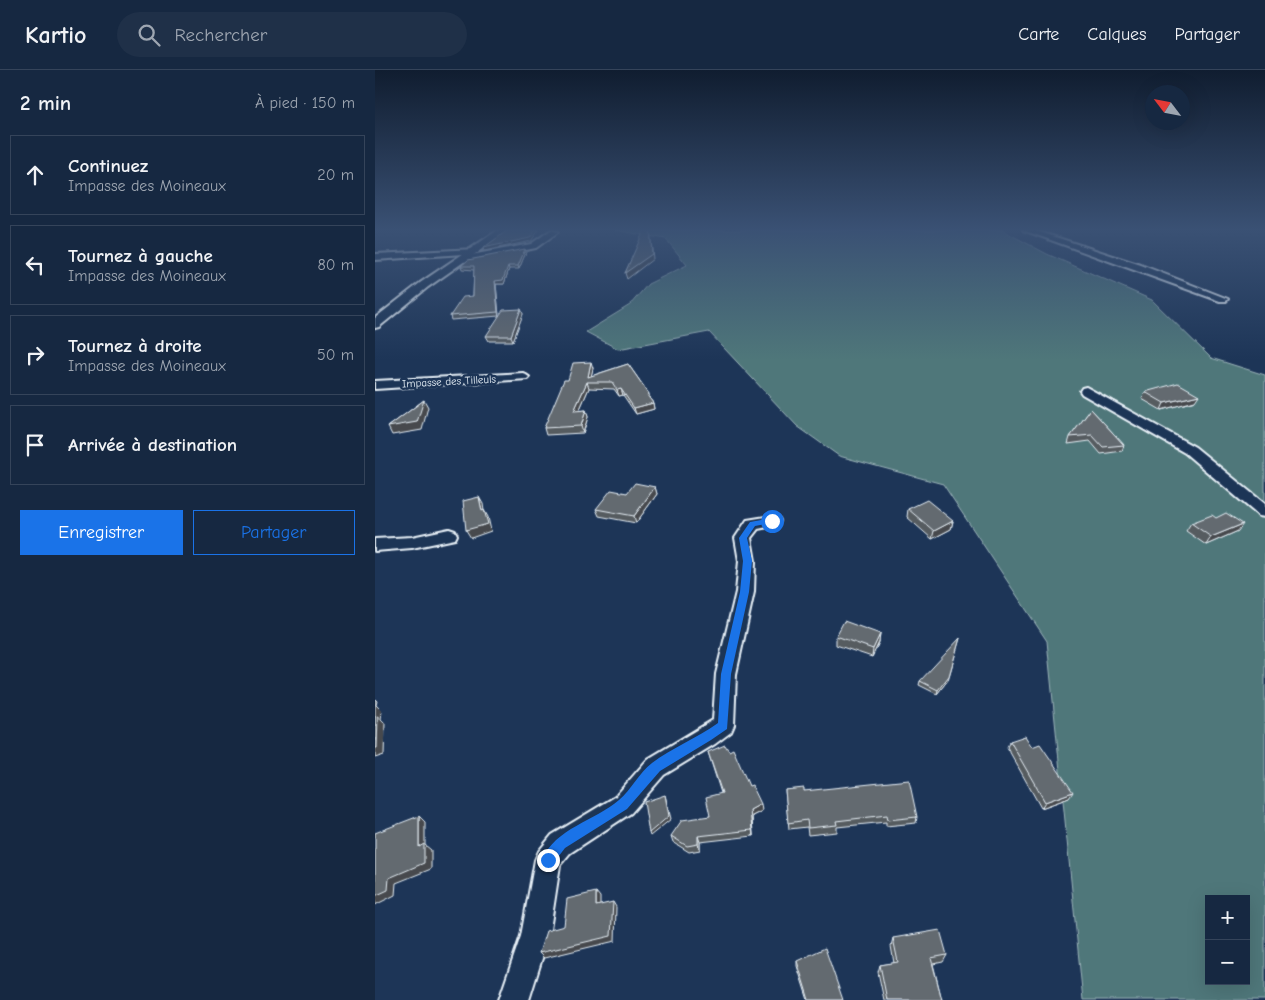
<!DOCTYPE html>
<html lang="fr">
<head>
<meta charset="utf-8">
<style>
  body { margin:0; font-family:"Comic Neue",sans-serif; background:#1f3048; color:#f1f3f6 }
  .controls { position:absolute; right:15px; bottom:15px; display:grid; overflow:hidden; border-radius:0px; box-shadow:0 5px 20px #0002 }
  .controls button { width:45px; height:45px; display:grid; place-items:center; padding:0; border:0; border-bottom:1px solid #35445a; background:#162841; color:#f1f3f6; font:25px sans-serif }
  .compass { position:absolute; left:770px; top:15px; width:45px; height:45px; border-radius:50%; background:#162841; box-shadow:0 5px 20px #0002; rotate:302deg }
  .stop { position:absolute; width:15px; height:15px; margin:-11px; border:4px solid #1a73e8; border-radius:50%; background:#fff }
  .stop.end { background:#1a73e8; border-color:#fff; box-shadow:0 1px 5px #0008 }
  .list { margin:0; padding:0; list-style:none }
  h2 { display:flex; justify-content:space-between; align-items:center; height:65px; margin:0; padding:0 20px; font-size:21px }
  h2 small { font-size:16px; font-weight:400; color:#9ea6b1 }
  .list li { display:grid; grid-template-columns:32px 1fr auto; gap:15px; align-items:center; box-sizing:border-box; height:80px; margin:0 10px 10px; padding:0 10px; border:1px solid #35445a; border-radius:0px }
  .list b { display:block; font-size:19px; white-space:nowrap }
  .list p { margin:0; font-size:16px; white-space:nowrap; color:#9ea6b1 }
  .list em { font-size:16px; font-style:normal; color:#9ea6b1 }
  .actions { display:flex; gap:10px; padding:15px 20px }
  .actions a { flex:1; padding:11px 0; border:1px solid #1a73e8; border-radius:0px; text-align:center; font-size:18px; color:#1a73e8 }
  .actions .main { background:#1a73e8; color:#fff }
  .icon { flex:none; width:28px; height:28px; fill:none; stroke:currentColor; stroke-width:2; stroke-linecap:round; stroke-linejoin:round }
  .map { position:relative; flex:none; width:890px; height:930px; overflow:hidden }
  header { display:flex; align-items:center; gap:30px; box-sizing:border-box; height:70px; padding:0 25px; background:#162841; border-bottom:1px solid #35445a }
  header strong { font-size:24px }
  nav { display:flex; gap:28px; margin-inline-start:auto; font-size:18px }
  .search { width:350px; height:45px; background:#1f3048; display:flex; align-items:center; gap:12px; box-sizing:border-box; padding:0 18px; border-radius:28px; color:#9ea6b1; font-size:19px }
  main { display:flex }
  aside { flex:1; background:#162841 }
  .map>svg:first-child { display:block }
  .green { fill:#4f777a; stroke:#9cb4b9; fill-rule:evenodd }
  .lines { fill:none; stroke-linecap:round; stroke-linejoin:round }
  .minor-casing { stroke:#e8f1f8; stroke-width:4 }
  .tertiary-casing { stroke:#e8f1f8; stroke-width:4 }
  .minor { fill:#1d3557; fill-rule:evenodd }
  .tertiary { fill:#1d3557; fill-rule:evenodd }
  .wall { fill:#565b60; stroke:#e8f1f8 }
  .shaded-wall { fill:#464a4e; stroke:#e8f1f8 }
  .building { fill:#646a70; stroke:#e8f1f8 }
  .route { fill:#1a73e8 }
  .labels { text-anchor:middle; stroke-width:5; stroke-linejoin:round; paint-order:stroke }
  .far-street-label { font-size:11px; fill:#e8f1f8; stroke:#1d3557 }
</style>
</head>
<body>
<header>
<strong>Kartio</strong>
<div class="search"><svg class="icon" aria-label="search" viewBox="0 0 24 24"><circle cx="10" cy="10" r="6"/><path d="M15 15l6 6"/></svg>Rechercher</div>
<nav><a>Carte</a><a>Calques</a><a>Partager</a></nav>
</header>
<main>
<aside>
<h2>2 min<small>À pied · 150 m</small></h2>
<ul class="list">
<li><svg class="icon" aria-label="ahead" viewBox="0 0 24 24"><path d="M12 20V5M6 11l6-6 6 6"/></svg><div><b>Continuez</b><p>Impasse des Moineaux</p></div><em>20 m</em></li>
<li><svg class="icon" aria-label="left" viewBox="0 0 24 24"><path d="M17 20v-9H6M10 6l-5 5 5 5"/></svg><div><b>Tournez à gauche</b><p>Impasse des Moineaux</p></div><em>80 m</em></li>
<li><svg class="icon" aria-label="right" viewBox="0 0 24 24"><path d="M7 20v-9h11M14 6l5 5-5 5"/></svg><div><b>Tournez à droite</b><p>Impasse des Moineaux</p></div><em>50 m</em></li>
<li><svg class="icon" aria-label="arrive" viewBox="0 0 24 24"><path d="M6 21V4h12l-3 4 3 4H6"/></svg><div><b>Arrivée à destination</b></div></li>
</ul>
<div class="actions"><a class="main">Enregistrer</a><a>Partager</a></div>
</aside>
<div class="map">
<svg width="890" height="930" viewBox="0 0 890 930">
  <rect width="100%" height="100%" fill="#1d3557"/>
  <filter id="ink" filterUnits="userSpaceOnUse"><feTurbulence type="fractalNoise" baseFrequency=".02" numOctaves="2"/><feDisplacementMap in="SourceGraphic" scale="10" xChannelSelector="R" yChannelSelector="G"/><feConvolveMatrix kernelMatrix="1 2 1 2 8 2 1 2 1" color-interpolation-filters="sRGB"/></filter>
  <g filter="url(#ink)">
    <path class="green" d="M240,160H627L672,184L777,230L836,288L890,305V930H708L672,571L568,414L464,386L422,356L334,262L243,279L211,262L255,235L273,214L312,195L291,169ZM834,829H871V911H834Z"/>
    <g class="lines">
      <defs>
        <g id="minor">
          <path d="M176,160L183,162L161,178L90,192L86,189L90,186L156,174Z"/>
          <path d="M648,160H659L766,195L853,229L851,231H845Z"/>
          <path d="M100,179L104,181L103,183L0,190V184Z"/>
          <path d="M148,303L154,307L152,309L0,319V311Z"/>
          <path d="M711,317L820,377L890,434V447L884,446L810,383L707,324L705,321L707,318Z"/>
          <path d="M397,446L403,447L405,451L403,455L383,459L376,468L380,491L379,522L361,604L359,655L356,662L340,674L289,705L256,743L195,783L185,795L174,866L154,930H124L146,866L160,790L164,781L177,765L240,727L273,689L338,650L341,604L361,522L364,491L360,468L372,450Z"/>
          <path d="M74,459L80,461L82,465L80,469L37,478L0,481V469L37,467Z"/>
        </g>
        <path id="tertiary" d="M123,160H134L53,217L4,257L0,258V248L45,213Z"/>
      </defs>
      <use href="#minor" class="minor-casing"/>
      <use href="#tertiary" class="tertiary-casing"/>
      <use href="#minor" class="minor"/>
      <use href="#tertiary" class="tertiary"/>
    </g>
    <g class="wall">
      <path d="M151,182L144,199H134L129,214H121L124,246L76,250L75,246L98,226L99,200L87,199L86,196Z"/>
      <path d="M146,239L148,244L138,271H114L111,266Z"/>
      <path d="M253,294L274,324L275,329L278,333L279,339L261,344L248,325L244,326L239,319L214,318L204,341L211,340L213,347L208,363L171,365L169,358L193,310L218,298L216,306Z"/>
      <path d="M770,322L820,331L786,340L767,329Z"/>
      <path d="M716,339L749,375L747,381L726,384L715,371L693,374L695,367Z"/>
      <path d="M280,417L282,424L261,453L224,446L221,439L252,423Z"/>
      <path d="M533,439L578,451L576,459L557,469L532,447Z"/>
      <path d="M816,453L863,461L831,475L811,461Z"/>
      <path d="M505,564L504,572L497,587L461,575V566Z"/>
      <path d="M573,610L562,624L544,615L545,611Z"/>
      <path d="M635,671L657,677L694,728L666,738L632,677Z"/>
      <path d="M333,682L374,716L387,741L377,746L378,766L325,772V780L314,782L298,772L296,766L335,746L346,723Z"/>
      <path d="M410,720L429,721L542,747L541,753L511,756V752L462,757V762L433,765L432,757L414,759Z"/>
      <path d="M518,868L572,885L568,892L558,894L567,930H509L503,902L505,895L519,893L516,876Z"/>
      <path d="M422,891L468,930H433L422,896Z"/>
    </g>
    <g class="shaded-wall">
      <path d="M161,160H164L156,171L109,181L108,178Z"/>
      <path d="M275,160L278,189L252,209L250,203Z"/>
      <path d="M150,179L151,182L144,199L143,196Z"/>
      <path d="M133,196L134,199L129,214H121L124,246L123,242L120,211Z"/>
      <path d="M146,239L148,244L138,271L136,266Z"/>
      <path d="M216,292L218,298L215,312L213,307Z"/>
      <path d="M212,312L214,318L201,348L199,341Z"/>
      <path d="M246,319L248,325L244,326L242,320Z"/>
      <path d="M824,325L820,331L786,340L789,333Z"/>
      <path d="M49,330L53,337L47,360L17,365L13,357Z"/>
      <path d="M278,333L279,339L261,344L259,338Z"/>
      <path d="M211,340L213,347L208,363L206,356Z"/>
      <path d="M280,417L282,424L261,453L259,446Z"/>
      <path d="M104,427L108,434L110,448L107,441Z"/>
      <path d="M109,440L113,447L116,461L96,468L91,460Z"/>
      <path d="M578,451L576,459L557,469L559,461Z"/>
      <path d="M868,454L863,461L831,475L836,467Z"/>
      <path d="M505,564L504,572L497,587L498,579Z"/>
      <path d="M585,568L573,610L562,624L563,620Z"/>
      <path d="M0,629L2,631L1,635L7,641L6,649L10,653L9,685L0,688Z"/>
      <path d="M698,722L694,728L666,738L670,732Z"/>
      <path d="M290,725L296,749L275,766L274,763Z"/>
      <path d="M386,734L387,741L377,746L378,766L375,740Z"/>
      <path d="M44,746L50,752V775L56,780V799L21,813L20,825L0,835V826L14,808L44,777Z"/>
      <path d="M323,766L325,772V780L323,774Z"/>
      <path d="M221,822L225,827V841L221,836Z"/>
      <path d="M238,832L241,837L240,871L169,888L164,883Z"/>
    </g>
    <g class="building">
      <path d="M133,160H161L155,168L108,178Z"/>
      <path d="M269,160H275L277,184L250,203Z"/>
      <path d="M150,179L143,196H133L128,210L120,211L123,242L75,246L88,227L98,226L99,196H86L93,190Z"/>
      <path d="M146,239L136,266H111L128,240Z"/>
      <path d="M216,292L213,307L253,294L274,324L272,325L278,333L259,338L246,319L242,320L237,312H212L199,341L211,340L206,356L169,358L189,310H193L198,293Z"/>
      <path d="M803,313L824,325L789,333L770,322Z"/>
      <path d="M49,330L42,352L13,357Z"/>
      <path d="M716,339L749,375L728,377L717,365L695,367Z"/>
      <path d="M260,413L280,417L259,446L221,439L236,420L252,423Z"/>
      <path d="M104,427L107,441L109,440L113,454L91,460L88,431Z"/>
      <path d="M552,430L578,451L559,461L533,439Z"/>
      <path d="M851,443L868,454L836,467L816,453L837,445L841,448Z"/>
      <path d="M469,551L505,564L498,579L461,566Z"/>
      <path d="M585,568L574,606L563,620L545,611Z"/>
      <path d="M3,646L2,678H0V647Z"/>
      <path d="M650,666L657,677L665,674L698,722L670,732L635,671Z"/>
      <path d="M350,675L354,681L358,679L374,716L377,715L386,734L375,740L377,760L323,766V774L312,776L296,766L307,750L335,746L331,727L347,723L333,682Z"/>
      <path d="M534,710L542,747L513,750L512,745L461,751L462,755L433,758L432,750L413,753L410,720L429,718V721Z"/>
      <path d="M290,725L294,746L274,763L269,732Z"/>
      <path d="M44,746V777L49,774V793L14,808L13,820L0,826V763Z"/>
      <path d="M221,822V836L238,832L236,866L164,883L171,861L189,856L192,829Z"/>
      <path d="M565,860L572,885L556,888L567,930H512L505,895L523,892L518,868Z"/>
      <path d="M450,878L468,930H434L422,891Z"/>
    </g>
  </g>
  <linearGradient id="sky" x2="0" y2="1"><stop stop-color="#101d30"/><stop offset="0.55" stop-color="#3a5174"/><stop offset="1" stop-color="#3a5174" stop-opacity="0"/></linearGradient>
  <rect width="890" height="290" fill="url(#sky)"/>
  <path class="route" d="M397,448L401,451L400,452L380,456L372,468L377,491L374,522L356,604L352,659L336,670L285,701L252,739L190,778L177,795L173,797L168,795L167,790C180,758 220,751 244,730C256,720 264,703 277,693C297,678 322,668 343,653L346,604L365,522L368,491L364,468L375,452Z"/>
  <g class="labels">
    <g class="far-street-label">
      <text transform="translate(74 311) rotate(-3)" y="4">Impasse des Tilleuls</text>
    </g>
  </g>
</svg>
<div class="controls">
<button>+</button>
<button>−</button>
</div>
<svg class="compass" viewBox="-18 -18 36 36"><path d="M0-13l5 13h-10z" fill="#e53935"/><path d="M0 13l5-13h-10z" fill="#9ea6b1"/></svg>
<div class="stop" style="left:397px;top:451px"></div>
<div class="stop end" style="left:173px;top:790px"></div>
</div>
</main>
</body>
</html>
